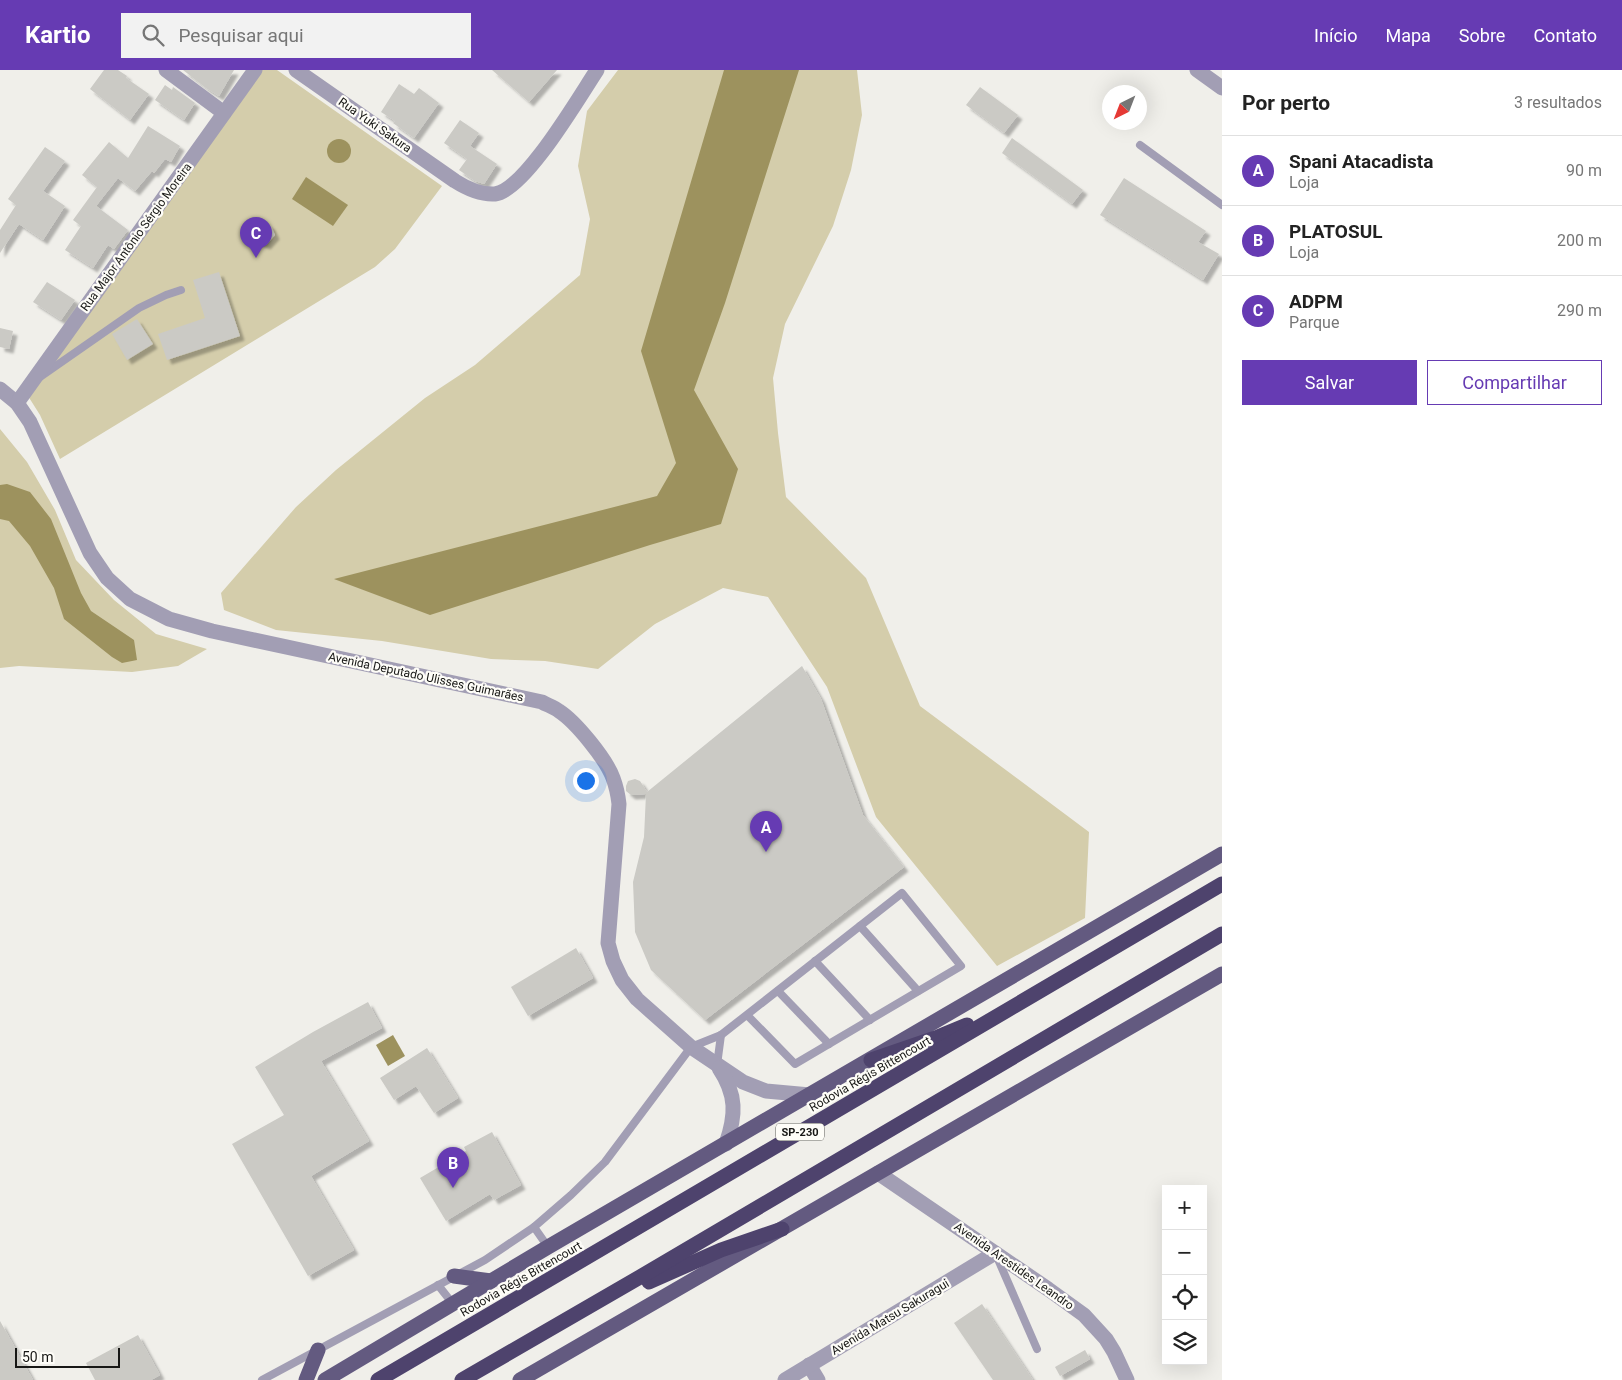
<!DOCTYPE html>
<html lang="pt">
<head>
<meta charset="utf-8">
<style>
  body { margin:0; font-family:Roboto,sans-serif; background:#f2f2f2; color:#222 }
  .controls { position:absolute; right:15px; bottom:15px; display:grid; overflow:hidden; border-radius:0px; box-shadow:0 5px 20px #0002 }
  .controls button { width:45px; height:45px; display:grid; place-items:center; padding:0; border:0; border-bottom:1px solid #e0e0e0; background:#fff; color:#222; font:25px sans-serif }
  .compass { position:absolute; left:1102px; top:15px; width:45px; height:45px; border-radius:50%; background:#fff; box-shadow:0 5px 20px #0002; rotate:222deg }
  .scale { position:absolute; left:15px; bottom:12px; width:105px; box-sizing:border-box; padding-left:5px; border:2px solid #171715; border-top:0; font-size:14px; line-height:18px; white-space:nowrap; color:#171715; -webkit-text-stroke:4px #fefdf8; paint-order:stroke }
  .you { position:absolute; left:585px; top:710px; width:18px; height:18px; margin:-12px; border:4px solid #fff; border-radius:50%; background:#1a73e8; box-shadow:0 0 0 8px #1a73e833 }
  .badge { display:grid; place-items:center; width:32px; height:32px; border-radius:50%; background:#663bb3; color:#fff; font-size:16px; font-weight:700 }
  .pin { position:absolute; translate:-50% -41px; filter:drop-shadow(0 1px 2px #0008) }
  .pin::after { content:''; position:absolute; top:26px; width:18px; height:15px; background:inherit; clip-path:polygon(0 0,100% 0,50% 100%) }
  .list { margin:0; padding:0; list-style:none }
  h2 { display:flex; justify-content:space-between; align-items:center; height:65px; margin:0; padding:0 20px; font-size:21px }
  h2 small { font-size:16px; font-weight:400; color:#767676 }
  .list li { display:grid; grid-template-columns:32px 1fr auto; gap:15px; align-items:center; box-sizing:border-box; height:70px; padding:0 20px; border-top:1px solid #e0e0e0 }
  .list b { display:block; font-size:19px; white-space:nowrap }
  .list p { margin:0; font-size:16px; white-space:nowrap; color:#767676 }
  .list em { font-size:16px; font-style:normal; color:#767676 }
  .actions { display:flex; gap:10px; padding:15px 20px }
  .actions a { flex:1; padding:11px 0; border:1px solid #663bb3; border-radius:0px; text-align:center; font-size:18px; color:#663bb3 }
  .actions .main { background:#663bb3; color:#fff }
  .icon { flex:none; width:28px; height:28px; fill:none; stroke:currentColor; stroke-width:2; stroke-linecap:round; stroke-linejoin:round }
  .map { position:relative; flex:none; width:1222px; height:1310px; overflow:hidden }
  header { display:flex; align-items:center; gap:30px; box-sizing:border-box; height:70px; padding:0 25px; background:#663bb3; color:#fff }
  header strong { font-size:24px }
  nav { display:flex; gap:28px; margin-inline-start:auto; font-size:18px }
  .search { width:350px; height:45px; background:#f2f2f2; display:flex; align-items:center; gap:12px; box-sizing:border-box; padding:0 18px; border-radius:0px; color:#767676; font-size:19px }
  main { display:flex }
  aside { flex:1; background:#fff }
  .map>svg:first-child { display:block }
  .green { fill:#d4cdab }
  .water { fill:#9d925e }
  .building { fill:#cbcac5; filter:url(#shadow) }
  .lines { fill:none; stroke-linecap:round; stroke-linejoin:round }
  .lane { stroke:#a29eb4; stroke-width:8 }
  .street { stroke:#a29eb4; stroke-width:15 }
  .primary { stroke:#635a80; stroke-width:15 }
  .highway { stroke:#4e436d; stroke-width:15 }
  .labels { text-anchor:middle; stroke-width:4.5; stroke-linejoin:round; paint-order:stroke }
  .shield { fill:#fefdf8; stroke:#5c5c59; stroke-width:1 }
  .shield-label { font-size:11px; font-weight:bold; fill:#171715 }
  .street-label { font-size:12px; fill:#171715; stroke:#fefdf8 }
</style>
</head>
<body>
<header>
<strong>Kartio</strong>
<div class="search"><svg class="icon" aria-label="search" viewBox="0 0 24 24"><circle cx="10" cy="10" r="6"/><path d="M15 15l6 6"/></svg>Pesquisar aqui</div>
<nav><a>Início</a><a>Mapa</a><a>Sobre</a><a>Contato</a></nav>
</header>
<main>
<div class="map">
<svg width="1222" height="1310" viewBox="0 0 1222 1310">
  <defs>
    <filter id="shadow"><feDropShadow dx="4.5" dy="4.5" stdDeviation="1" flood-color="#0004"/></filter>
  </defs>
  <rect width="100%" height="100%" fill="#f0efea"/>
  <g class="green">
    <path d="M261,0H277L442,116L395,179L375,197L60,389L40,345L28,326Z"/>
    <path d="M618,0H857L862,45L851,100L833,156L785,254L773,308L778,363L786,427L866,508L920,636L1089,762L1085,848L997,896L876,747L827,617L768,527L723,518L655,554L598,599L545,591L491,589L382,571L276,560L224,540L221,523L296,437L336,400L425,328L475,295L580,205L590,149L578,96L587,41Z"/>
    <path d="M0,359L27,392L55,440L76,490L114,530L156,564L207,579L178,596L132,602L19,596L0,598Z"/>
  </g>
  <g class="water">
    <path d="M724,0H799L725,233L694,320L738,399L721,454L650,475L430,545L334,509L657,426L676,393L641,281Z"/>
    <circle cx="339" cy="81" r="12"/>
    <path d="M306,107L348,135L333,156L292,129Z"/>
    <path d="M7,414L30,422L51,449L81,523L91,541L134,570L137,590L122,593L112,587L64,549L54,518L30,476L9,451L0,449V415Z"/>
    <path d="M393,965L405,986L388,996L376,975Z"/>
  </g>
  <g class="building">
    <path d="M104,0H118L127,6L126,8L149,24L130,50L90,19Z"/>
    <path d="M183,0H234L219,26L206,18Z"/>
    <path d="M492,0H557L529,32Z"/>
    <path d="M399,14L414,24L419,18L439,33L414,68L393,53L395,51L381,42Z"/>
    <path d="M165,15L172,20L173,17L195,33L184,50L155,30Z"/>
    <path d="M980,17L1018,45L1004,63L966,35Z"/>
    <path d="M460,50L479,63L470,76L497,94L484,114L475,111L459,100L467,89L444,73Z"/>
    <path d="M148,56L180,76L171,92L165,89L154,103L152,101L135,121L118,108L96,136L128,160L114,179L108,175L93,198L65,180L81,156L73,150L97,117L82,105L109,72L128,88Z"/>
    <path d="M1012,68L1083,120L1072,134L1002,83Z"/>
    <path d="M45,77L65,91L43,121L65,136L43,170L19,154L0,183V160L16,135L8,129Z"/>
    <path d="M1124,108L1206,161L1198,172L1219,184L1203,210L1100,145Z"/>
    <path d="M262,150L271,156L275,165L266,175L253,170L252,158Z"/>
    <path d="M219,202L240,266L167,290L158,264L205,248L193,210Z"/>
    <path d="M47,212L75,230L61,250L33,232Z"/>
    <path d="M137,249L153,274L127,290L112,264Z"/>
    <path d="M0,258L13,261L9,279L0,277Z"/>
    <path d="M802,596L821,629L863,745L904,797L705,950L651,900L635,862L633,812L644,767L646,724L631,725L626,721V716L628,711L635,709L640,711L647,722Z"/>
    <path d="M576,878L593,908L528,946L511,917Z"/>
    <path d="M368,932L382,958L321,991L369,1071L311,1106L354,1180L308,1206L232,1074L284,1045L255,997L313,962Z"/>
    <path d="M427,978L458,1028L434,1043L416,1016L394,1030L380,1008Z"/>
    <path d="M492,1062L521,1115L494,1130L490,1124L446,1151L420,1108L466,1081L464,1077Z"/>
    <path d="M982,1234L1033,1310H993L954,1253Z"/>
    <path d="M0,1251L33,1310H0Z"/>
    <path d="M138,1265L160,1305L151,1310H95L86,1293Z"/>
    <path d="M1085,1280L1090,1289L1060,1306L1055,1297Z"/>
  </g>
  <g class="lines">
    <g class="lane">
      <path d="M1140,75L1222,135"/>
      <path d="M40,307L139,238L166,225L181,220"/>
      <path d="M860,856L918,921"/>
      <path d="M815,891L870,950"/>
      <path d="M778,921L829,974"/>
      <path d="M717,995L721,965"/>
      <path d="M534,1157L571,1125L605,1092L691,977L721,965L902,823L961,896L795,994L747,945"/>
      <path d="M997,1187L1037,1279"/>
      <path d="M438,1215L453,1234"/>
      <path d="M262,1310L485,1190L534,1157L548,1177"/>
    </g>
    <g class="street">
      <path d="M166,0L224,43"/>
      <path d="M296,0L455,111C466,118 480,125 495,124C525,120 579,27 597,0"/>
      <path d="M1197,0L1222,18"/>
      <path d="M0,319L17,333L30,352L90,483L107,508L130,529L169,549L212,561L542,632C547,635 554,637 559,641C576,652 606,689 613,708C616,716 618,725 619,734L608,873L613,891L622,910L637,929L691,977L743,1012L766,1021L810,1025"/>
      <path d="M17,333L255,0"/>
      <path d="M719,998C737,1025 736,1045 726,1074"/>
      <path d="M878,1103L1048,1219L1084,1245L1106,1269L1114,1282L1127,1310"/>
      <path d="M809,1295L818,1310"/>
      <path d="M785,1310L995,1183"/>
    </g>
    <g class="primary">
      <path d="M454,1206L491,1211"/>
      <path d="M306,1310L318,1280"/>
      <path d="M325,1310L548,1177L1222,784"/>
      <path d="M520,1310L1222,904"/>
    </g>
    <g class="highway">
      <path d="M871,990L938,967L967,955"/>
      <path d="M649,1212L721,1180L782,1159"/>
      <path d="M378,1310L1222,814"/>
      <path d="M462,1310L640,1207L1222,864"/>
    </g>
  </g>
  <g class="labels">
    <rect class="shield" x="776" y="1053.5" width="48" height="17" rx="4"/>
    <g class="shield-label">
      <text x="800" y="1066">SP-230</text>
    </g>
    <g class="street-label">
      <text transform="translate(375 55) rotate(35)" y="4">Rua Yuki Sakura</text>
      <text transform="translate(136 167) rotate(-54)" y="4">Rua Major Antônio Sérgio Moreira</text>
      <text transform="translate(426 607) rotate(12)" y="4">Avenida Deputado Ulisses Guimarães</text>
      <text transform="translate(870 1004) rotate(-30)" y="4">Rodovia Régis Bittencourt</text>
      <text transform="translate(1014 1196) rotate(35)" y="4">Avenida Arestides Leandro</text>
      <text transform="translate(521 1209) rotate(-30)" y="4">Rodovia Régis Bittencourt</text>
      <text transform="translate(890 1247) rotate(-31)" y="4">Avenida Matsu Sakuragui</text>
    </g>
  </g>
</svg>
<div class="controls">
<button>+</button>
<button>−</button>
<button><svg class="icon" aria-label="locate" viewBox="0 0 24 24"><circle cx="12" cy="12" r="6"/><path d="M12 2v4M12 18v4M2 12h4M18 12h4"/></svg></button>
<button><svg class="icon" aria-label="layers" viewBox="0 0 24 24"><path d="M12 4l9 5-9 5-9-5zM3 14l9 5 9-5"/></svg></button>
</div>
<svg class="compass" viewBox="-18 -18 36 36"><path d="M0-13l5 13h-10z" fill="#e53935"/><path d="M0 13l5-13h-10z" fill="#767676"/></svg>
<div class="scale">50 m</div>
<div class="you"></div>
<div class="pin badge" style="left:766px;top:782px">A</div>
<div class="pin badge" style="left:453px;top:1118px">B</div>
<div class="pin badge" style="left:256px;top:188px">C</div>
</div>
<aside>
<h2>Por perto<small>3 resultados</small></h2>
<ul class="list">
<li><span class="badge">A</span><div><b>Spani Atacadista</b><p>Loja</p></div><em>90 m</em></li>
<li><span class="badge">B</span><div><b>PLATOSUL</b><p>Loja</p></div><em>200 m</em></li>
<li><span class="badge">C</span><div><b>ADPM</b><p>Parque</p></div><em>290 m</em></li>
</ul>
<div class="actions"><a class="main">Salvar</a><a>Compartilhar</a></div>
</aside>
</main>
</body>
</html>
